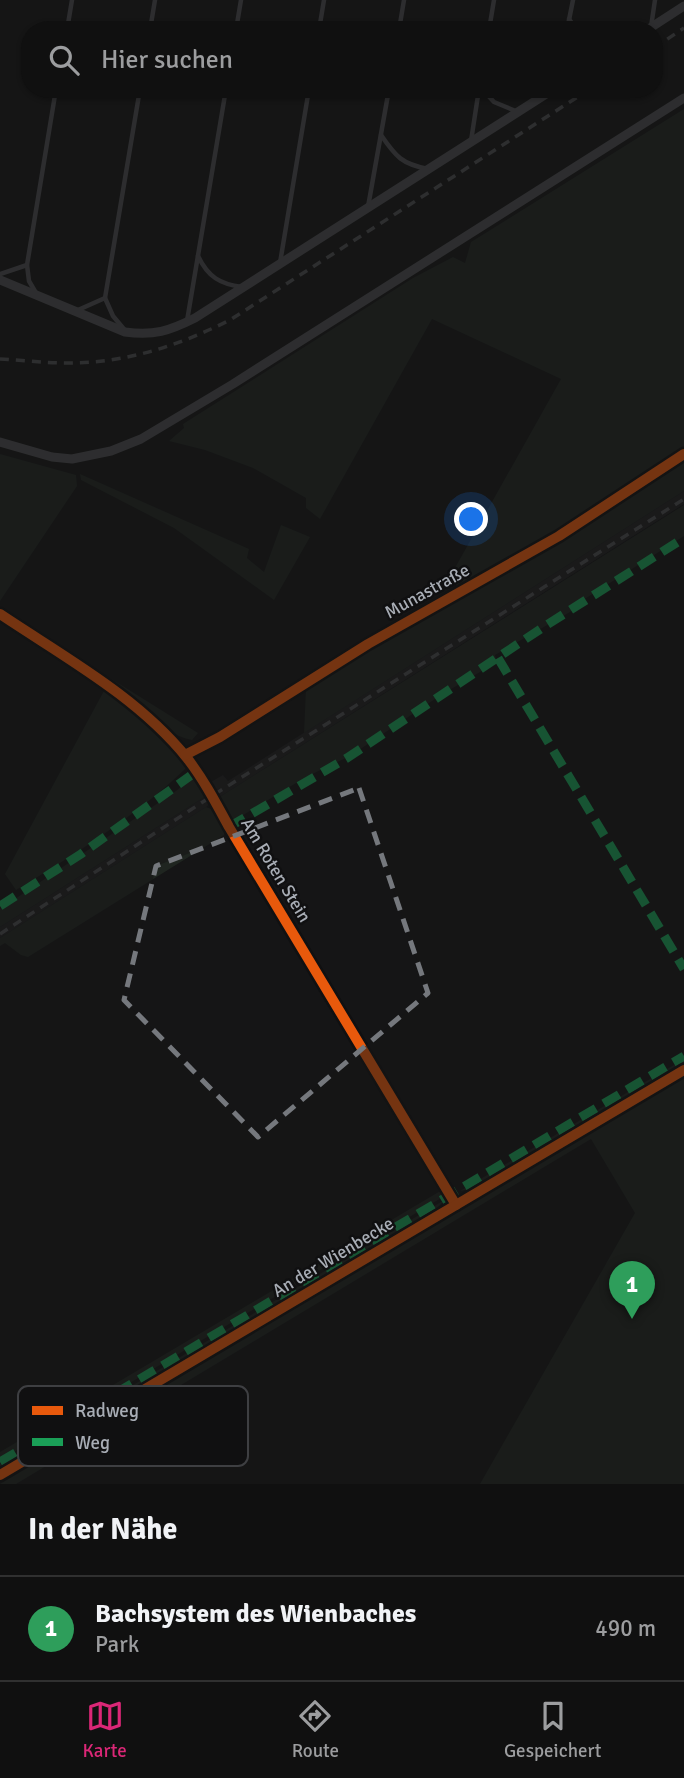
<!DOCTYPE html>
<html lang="de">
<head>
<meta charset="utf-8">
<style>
  body { margin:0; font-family:Signika,sans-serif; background:#191919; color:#f1f3f6 }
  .you { position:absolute; left:472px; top:520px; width:24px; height:24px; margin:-18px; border:5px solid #fff; border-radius:50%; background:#1a73e8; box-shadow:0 0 0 10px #1a73e833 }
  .badge { display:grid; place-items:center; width:46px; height:46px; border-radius:50%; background:#db2777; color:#fff; font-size:23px; font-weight:700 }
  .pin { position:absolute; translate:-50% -58px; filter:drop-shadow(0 2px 4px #0008) }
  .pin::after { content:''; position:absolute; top:37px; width:24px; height:21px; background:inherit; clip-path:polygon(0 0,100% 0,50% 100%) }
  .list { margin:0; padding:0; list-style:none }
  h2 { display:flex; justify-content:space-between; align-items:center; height:91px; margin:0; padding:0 28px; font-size:30px }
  h2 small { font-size:23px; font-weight:400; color:#9c9d9f }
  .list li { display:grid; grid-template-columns:46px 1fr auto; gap:21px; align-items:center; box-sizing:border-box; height:105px; padding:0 28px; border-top:2px solid #303030 }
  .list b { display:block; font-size:26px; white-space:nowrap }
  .list p { margin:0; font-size:23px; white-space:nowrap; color:#9c9d9f }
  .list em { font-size:23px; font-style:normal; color:#9c9d9f }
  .icon { flex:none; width:38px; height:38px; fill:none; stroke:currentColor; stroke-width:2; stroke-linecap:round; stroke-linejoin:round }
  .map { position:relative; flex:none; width:684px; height:1484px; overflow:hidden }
  .search { position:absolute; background:#101010; box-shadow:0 2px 5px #0004; left:21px; right:21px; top:21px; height:77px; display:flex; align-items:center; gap:18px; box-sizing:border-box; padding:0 24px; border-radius:28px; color:#9c9d9f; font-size:26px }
  .sheet { height:196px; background:#101010 }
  nav { display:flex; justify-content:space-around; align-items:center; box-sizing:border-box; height:98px; border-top:2px solid #303030; background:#101010; font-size:19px; color:#9c9d9f }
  nav a { display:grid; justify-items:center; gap:4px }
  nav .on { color:#db2777 }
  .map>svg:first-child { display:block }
  .built { fill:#1f1f21 }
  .green { fill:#1f2520 }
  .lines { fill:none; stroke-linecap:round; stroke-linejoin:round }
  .service { stroke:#4a4b4e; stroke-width:4.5 }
  .minor { stroke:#4a4b4e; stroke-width:9 }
  .tertiary { stroke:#4a4b4e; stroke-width:10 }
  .rail { stroke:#4b4c4e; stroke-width:3.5; stroke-dasharray:9 7; stroke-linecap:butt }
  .quiet { stroke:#1a9f57; stroke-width:9; stroke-dasharray:18 9; stroke-linecap:butt }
  .cycleway-casing { stroke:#101011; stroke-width:15 }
  .cycleway { stroke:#e8590c; stroke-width:10 }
  .marked { fill:none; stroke:#75787d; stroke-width:5; stroke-dasharray:14 9; stroke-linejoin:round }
  .labels { text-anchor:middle; stroke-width:5; stroke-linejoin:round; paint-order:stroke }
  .street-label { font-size:18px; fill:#a8adb5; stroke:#101011 }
  .key { fill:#101011; stroke:#3e3f42; stroke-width:2 }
  .key-label { font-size:19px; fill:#a8adb5 }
</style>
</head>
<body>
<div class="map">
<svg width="684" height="1484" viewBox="0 0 684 1484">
  <rect width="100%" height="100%" fill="#151516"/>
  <g class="built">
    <path d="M684,491V504L218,798L209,783L223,775L228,781Z"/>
    <path d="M206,796L211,803L206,807L0,938V927Z"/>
  </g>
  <g class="green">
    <path d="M684,109V450L557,534L458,590L451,575L561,379L432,319L320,519L306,508V498L253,468L205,450L169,441L184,428L183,424L413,278L453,257L465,263L471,242Z"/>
    <path d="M0,454L76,475L77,486L0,601Z"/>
    <path d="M684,458V491L304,733L306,688L560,538Z"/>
    <path d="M80,474L249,549L247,558L264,572L281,525L310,537L274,600L174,528L81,480Z"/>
    <path d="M684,505V536L583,600L570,612L495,655L497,662L441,695L350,756L306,777L235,820L232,821L218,798Z"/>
    <path d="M105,675L198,733L192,740C159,733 129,699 105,675Z"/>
    <path d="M105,689L126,706L185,763V769C138,815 72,856 16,890L5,874Z"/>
    <path d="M193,777L206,796L0,927V909L176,791Z"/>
    <path d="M206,807L211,809L224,830V835L28,957L21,955L5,943L0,946V938Z"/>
    <path d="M684,1059V1063L471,1189L460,1191Z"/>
    <path d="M684,1077V1484H480L635,1213L591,1139L16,1484H0Z"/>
    <path d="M442,1190L443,1197L0,1460V1452Z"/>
    <path d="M441,1202H443L436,1209L0,1469V1464Z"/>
  </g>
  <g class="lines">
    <g class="service">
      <path d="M569,19L577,30"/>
      <path d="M651,27L655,0"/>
      <path d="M67,30L72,0"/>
      <path d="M150,30L155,0"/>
      <path d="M236,30L241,0"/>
      <path d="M319,30L324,0"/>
      <path d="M399,30L404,0"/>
      <path d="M489,30L494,0"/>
      <path d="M567,30L573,0"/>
      <path d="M482,89L494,102L518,112"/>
      <path d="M381,135C396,157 402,164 428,169"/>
      <path d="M471,141L479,89"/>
      <path d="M368,207L389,89"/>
      <path d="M198,256C208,277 220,284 242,287"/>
      <path d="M280,263L309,89"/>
      <path d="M27,265L29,281L36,293"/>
      <path d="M0,274L27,265L56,89"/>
      <path d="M105,298L113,316L123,328"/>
      <path d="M78,310L105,298L140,89"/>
      <path d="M187,321L226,89"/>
      <path d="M185,755L220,737L368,644L559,536L684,454"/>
    </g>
    <g class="minor">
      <path d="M647,30L684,6"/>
      <path d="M0,280L125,332C154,336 169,331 195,318L554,89"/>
      <path d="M0,442L52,457L72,459L111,451L141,439L233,384L684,98"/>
      <path d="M0,614C64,657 138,697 187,758C204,780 216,803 229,827L456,1205"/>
    </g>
    <path class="tertiary" d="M0,1475L684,1070"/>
    <g class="rail">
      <path d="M654,48L684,28"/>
      <path d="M0,359C21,360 43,363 65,363C123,364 178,346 230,320L590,89"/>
      <path d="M0,934L212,796L684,499"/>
    </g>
    <g class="quiet">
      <path d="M498,658L684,969"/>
      <path d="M229,827L347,758L545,626L684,538"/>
      <path d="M0,906L81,854L197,771"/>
      <path d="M0,1462L684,1056"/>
    </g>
    <defs>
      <g id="cycleway">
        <path d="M0,614C64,657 138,697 187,758C204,780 216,803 229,827L456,1205"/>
        <path d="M185,755L220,737L368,644L559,536L684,454"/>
        <path d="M0,1475L684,1070"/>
      </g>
    </defs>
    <use href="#cycleway" class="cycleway-casing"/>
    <use href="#cycleway" class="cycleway"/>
  </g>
  <path d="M0 0H684V1484H0ZM359,788L428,993L258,1137L124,1000L156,866Z" fill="#151516" fill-opacity=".55" fill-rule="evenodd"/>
  <path class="marked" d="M359,788L428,993L258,1137L124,1000L156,866Z"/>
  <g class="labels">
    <g class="street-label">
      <text transform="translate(427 591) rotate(-29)" y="6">Munastraße</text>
      <text transform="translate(276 870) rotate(59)" y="6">Am Roten Stein</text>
      <text transform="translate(333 1257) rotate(-31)" y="6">An der Wienbecke</text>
    </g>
  </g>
  <rect x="18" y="1386" width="230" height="80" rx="10" class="key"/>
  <rect x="32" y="1406" width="31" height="9" fill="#e8590c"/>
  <rect x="32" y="1438" width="31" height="8" fill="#1a9f57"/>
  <g class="key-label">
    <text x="75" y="1417">Radweg</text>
    <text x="75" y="1449">Weg</text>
  </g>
</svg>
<div class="you"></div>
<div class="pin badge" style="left:632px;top:1319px;background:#2e9e5b">1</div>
<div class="search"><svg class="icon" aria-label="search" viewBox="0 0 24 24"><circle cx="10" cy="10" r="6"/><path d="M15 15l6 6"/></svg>Hier suchen</div>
</div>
<section class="sheet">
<h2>In der Nähe<small></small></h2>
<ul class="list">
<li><span class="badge" style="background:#2e9e5b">1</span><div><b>Bachsystem des Wienbaches</b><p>Park</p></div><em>490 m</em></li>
</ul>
</section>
<nav>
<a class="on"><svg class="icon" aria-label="map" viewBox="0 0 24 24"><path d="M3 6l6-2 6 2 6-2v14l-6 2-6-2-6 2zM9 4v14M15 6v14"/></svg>Karte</a>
<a><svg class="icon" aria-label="directions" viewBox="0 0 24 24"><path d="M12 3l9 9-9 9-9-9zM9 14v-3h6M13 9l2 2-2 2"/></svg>Route</a>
<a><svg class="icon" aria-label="saved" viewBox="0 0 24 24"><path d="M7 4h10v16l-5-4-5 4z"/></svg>Gespeichert</a>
</nav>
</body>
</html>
